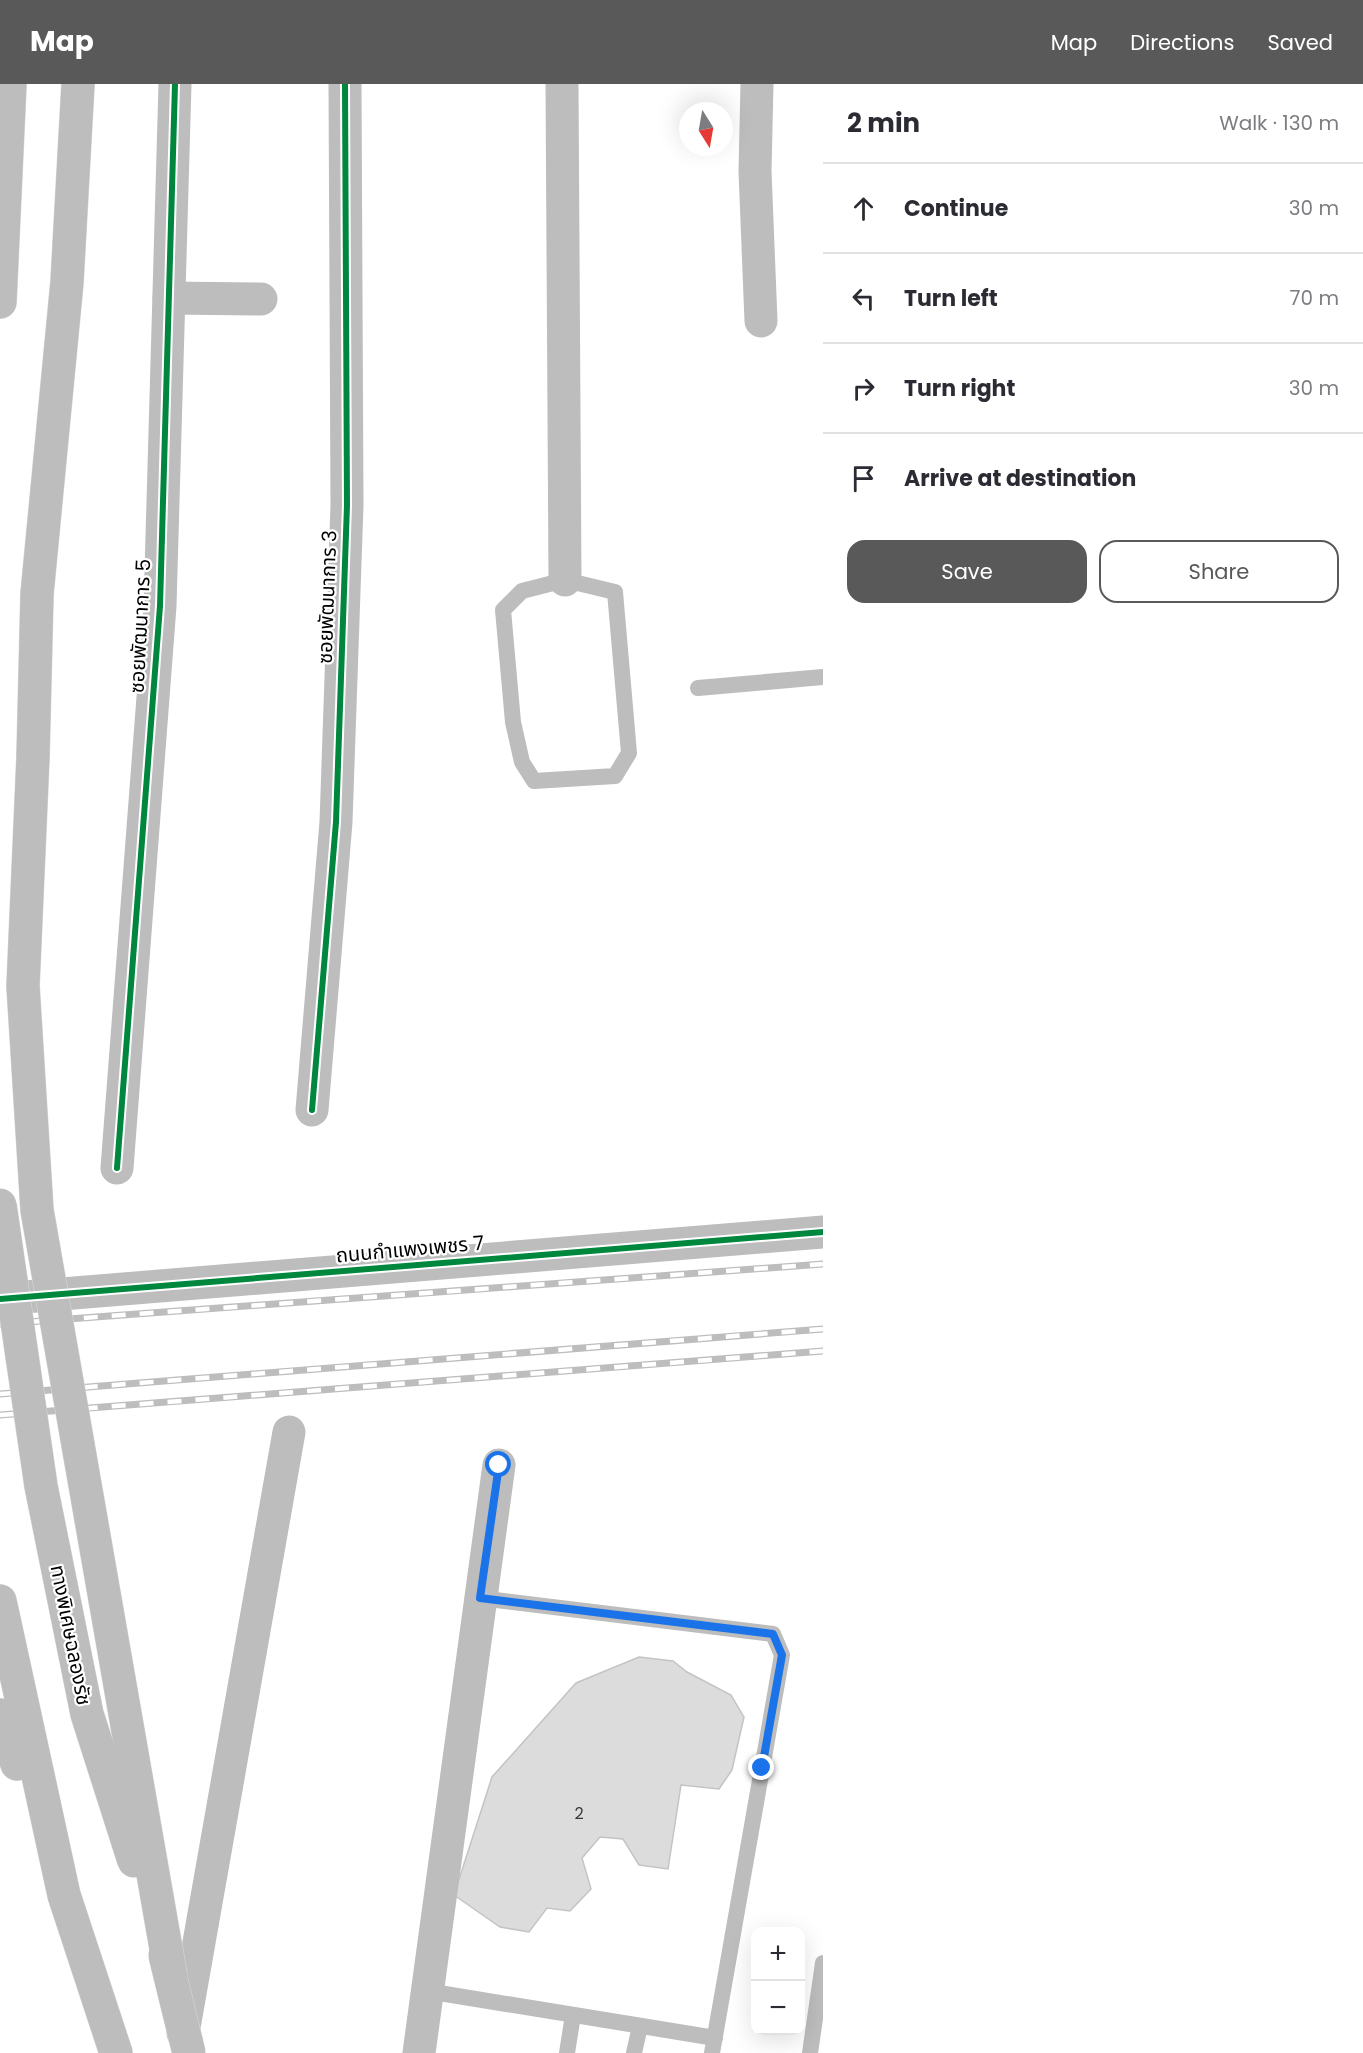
<!DOCTYPE html>
<html lang="en">
<head>
<meta charset="utf-8">
<style>
  body { margin:0; font-family:Poppins,"Noto Sans Thai",sans-serif; background:#f2f2f3; color:#2b2b33 }
  .controls { position:absolute; right:18px; bottom:18px; display:grid; overflow:hidden; border-radius:12px; box-shadow:0 6px 24px #0002 }
  .controls button { width:54px; height:54px; display:grid; place-items:center; padding:0; border:0; border-bottom:2px solid #e1e1e2; background:#fff; color:#2b2b33; font:30px sans-serif }
  .compass { position:absolute; left:679px; top:18px; width:54px; height:54px; border-radius:50%; background:#fff; box-shadow:0 6px 24px #0002; rotate:169deg }
  .stop { position:absolute; width:18px; height:18px; margin:-14px; border:4px solid #1a73e8; border-radius:50%; background:#fff }
  .stop.end { background:#1a73e8; border-color:#fff; box-shadow:0 2px 6px #0008 }
  .list { margin:0; padding:0; list-style:none }
  h2 { display:flex; justify-content:space-between; align-items:center; height:78px; margin:0; padding:0 24px; font-size:26px }
  h2 small { font-size:20px; font-weight:400; color:#7c7c81 }
  .list li { display:grid; grid-template-columns:39px 1fr auto; gap:18px; align-items:center; box-sizing:border-box; height:90px; padding:0 24px; border-top:2px solid #e1e1e2 }
  .list b { display:block; font-size:22px; white-space:nowrap }
  .list em { font-size:20px; font-style:normal; color:#7c7c81 }
  .actions { display:flex; gap:12px; padding:18px 24px }
  .actions a { flex:1; padding:14px 0; border:2px solid #595959; border-radius:18px; text-align:center; font-size:21px; color:#595959 }
  .actions .main { background:#595959; color:#fff }
  .icon { flex:none; width:33px; height:33px; fill:none; stroke:currentColor; stroke-width:2; stroke-linecap:round; stroke-linejoin:round }
  .map { position:relative; flex:none; width:823px; height:1969px; overflow:hidden }
  header { display:flex; align-items:center; gap:36px; box-sizing:border-box; height:84px; padding:0 30px; background:#595959; color:#fff }
  header strong { font-size:28px }
  nav { display:flex; gap:33px; margin-inline-start:auto; font-size:21px }
  main { display:flex }
  aside { flex:1; background:#fff }
  .map>svg:first-child { display:block }
  .building { fill:#dcdcdc; stroke:#c4c4c4; stroke-width:1.5 }
  .lines { fill:none; stroke-linecap:round; stroke-linejoin:round }
  .motorway-casing { stroke:#dbdbdb; stroke-width:34 }
  .service { stroke:#bdbdbd; stroke-width:16 }
  .minor { stroke:#bdbdbd; stroke-width:33 }
  .tertiary { stroke:#bdbdbd; stroke-width:33 }
  .motorway { stroke:#bdbdbd; stroke-width:33 }
  .rail-casing { stroke:#bdbdbd; stroke-width:7 }
  .rail { stroke:#fff; stroke-width:4.5; stroke-dasharray:14; stroke-linecap:butt }
  .motorway-bridge-casing { stroke:#dbdbdb; stroke-width:34; stroke-linecap:butt }
  .motorway-bridge { stroke:#bdbdbd; stroke-width:33 }
  .cycleway-casing { stroke:#fff; stroke-width:10 }
  .cycleway { stroke:#00873e; stroke-width:6 }
  .route { stroke:#1a73e8; stroke-width:8 }
  .labels { text-anchor:middle; stroke-width:4.5; stroke-linejoin:round; paint-order:stroke }
  .number-label { font-size:16px; fill:#373737 }
  .street-label { font-size:20px; fill:#000; stroke:#fff }
</style>
</head>
<body>
<header>
<strong>Map</strong>
<nav><a>Map</a><a>Directions</a><a>Saved</a></nav>
</header>
<main>
<div class="map">
<svg width="823" height="1969" viewBox="0 0 823 1969">
  <rect width="100%" height="100%" fill="#fff"/>
  <path class="building" d="M639,1573L673,1577L687,1588L731,1611L744,1633L732,1686L719,1705L681,1701L668,1785L639,1781L623,1755L600,1753L582,1774L591,1805L570,1827L547,1824L529,1848L500,1843L454,1811L492,1693L576,1599Z"/>
  <g class="lines">
    <defs>
      <g id="motorway">
        <path d="M0,218L10,0"/>
        <path d="M33,673L37,510L67,198L78,0"/>
        <path d="M0,1517L64,1811L116,1969"/>
        <path d="M0,1631L17,1680"/>
      </g>
    </defs>
    <use href="#motorway" class="motorway-casing"/>
    <g class="service">
      <path d="M565,496L615,508L629,669L615,692L534,697L522,678L513,638L503,526L522,507Z"/>
      <path d="M698,604L823,593"/>
      <path d="M480,1514L773,1550L782,1571L712,1969"/>
      <path d="M427,1907L715,1954"/>
      <path d="M567,1969L573,1931"/>
      <path d="M634,1969L640,1942"/>
      <path d="M810,1969L823,1879"/>
    </g>
    <g class="minor">
      <path d="M562,0L565,496"/>
      <path d="M757,0L755,87L761,237"/>
      <path d="M169,214L261,215"/>
      <path d="M312,1026L336,738L347,421L345,0"/>
      <path d="M117,1084L160,522L175,0"/>
      <path d="M183,1949L289,1348"/>
      <path d="M419,1969L499,1381"/>
    </g>
    <path class="tertiary" d="M0,1215L823,1148"/>
    <use href="#motorway" class="motorway"/>
    <defs>
      <g id="rail">
        <path d="M0,1240L823,1180"/>
        <path d="M0,1310L823,1245"/>
        <path d="M0,1331L823,1267"/>
      </g>
    </defs>
    <use href="#rail" class="rail-casing"/>
    <use href="#rail" class="rail"/>
    <defs>
      <g id="motorway-bridge">
        <path d="M33,673L23,902L37,1126L171,1893"/>
        <path d="M0,1121L41,1402L87,1630L134,1777"/>
        <path d="M165,1871L189,1969"/>
      </g>
    </defs>
    <use href="#motorway-bridge" class="motorway-bridge-casing"/>
    <use href="#motorway-bridge" class="motorway-bridge"/>
    <defs>
      <g id="cycleway">
        <path d="M312,1026L336,738L347,421L345,0"/>
        <path d="M117,1084L160,522L175,0"/>
        <path d="M0,1215L823,1148"/>
      </g>
    </defs>
    <use href="#cycleway" class="cycleway-casing"/>
    <use href="#cycleway" class="cycleway"/>
  </g>
  <g class="lines">
    <path class="route" d="M499,1381L480,1514L773,1550L782,1571L762,1684"/>
  </g>
  <g class="labels">
    <g class="number-label">
      <text x="579" y="1735">2</text>
    </g>
    <g class="street-label">
      <text transform="translate(327 513) rotate(-88)" y="7">ซอยพัฒนาการ 3</text>
      <text transform="translate(140 542) rotate(-87)" y="7">ซอยพัฒนาการ 5</text>
      <text transform="translate(410 1165) rotate(-5)" y="7">ถนนกำแพงเพชร 7</text>
      <text transform="translate(71 1551) rotate(79)" y="7">ทางพิเศษฉลองรัช</text>
    </g>
  </g>
</svg>
<div class="controls">
<button>+</button>
<button>−</button>
</div>
<svg class="compass" viewBox="-18 -18 36 36"><path d="M0-13l5 13h-10z" fill="#e53935"/><path d="M0 13l5-13h-10z" fill="#7c7c81"/></svg>
<div class="stop" style="left:499px;top:1381px"></div>
<div class="stop end" style="left:762px;top:1684px"></div>
</div>
<aside>
<h2>2 min<small>Walk · 130 m</small></h2>
<ul class="list">
<li><svg class="icon" aria-label="ahead" viewBox="0 0 24 24"><path d="M12 20V5M6 11l6-6 6 6"/></svg><div><b>Continue</b></div><em>30 m</em></li>
<li><svg class="icon" aria-label="left" viewBox="0 0 24 24"><path d="M17 20v-9H6M10 6l-5 5 5 5"/></svg><div><b>Turn left</b></div><em>70 m</em></li>
<li><svg class="icon" aria-label="right" viewBox="0 0 24 24"><path d="M7 20v-9h11M14 6l5 5-5 5"/></svg><div><b>Turn right</b></div><em>30 m</em></li>
<li><svg class="icon" aria-label="arrive" viewBox="0 0 24 24"><path d="M6 21V4h12l-3 4 3 4H6"/></svg><div><b>Arrive at destination</b></div></li>
</ul>
<div class="actions"><a class="main">Save</a><a>Share</a></div>
</aside>
</main>
</body>
</html>
